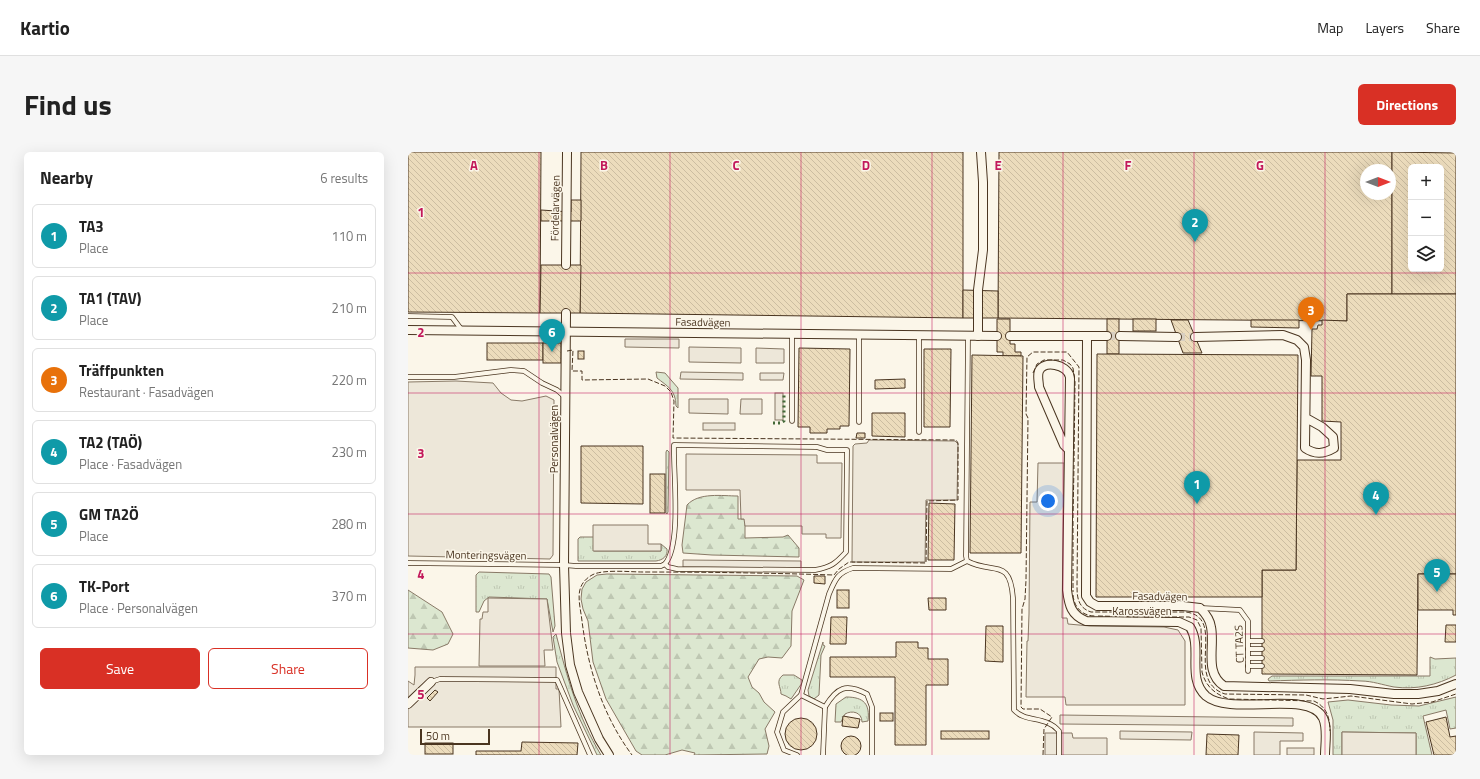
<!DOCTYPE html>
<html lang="en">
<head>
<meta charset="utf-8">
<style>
  body { margin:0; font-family:"Titillium Web",sans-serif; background:#f6f6f6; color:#222 }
  .controls { position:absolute; right:12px; top:12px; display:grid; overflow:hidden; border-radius:6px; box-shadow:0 4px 16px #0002 }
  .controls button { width:36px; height:36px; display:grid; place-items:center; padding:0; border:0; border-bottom:1px solid #e0e0e0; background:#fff; color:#222; font:20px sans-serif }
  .compass { position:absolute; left:952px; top:12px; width:36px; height:36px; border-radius:50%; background:#fff; box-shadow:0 4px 16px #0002; rotate:90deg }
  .scale { position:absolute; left:12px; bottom:10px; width:70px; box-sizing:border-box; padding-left:4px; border:2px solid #4a3520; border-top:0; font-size:11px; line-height:14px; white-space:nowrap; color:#4a3520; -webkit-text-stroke:3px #fbf6e9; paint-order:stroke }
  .you { position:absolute; left:640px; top:349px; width:14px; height:14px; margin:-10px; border:3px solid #fff; border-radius:50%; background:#1a73e8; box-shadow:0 0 0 6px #1a73e833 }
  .badge { display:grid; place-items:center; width:26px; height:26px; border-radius:50%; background:#d93025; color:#fff; font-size:13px; font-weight:700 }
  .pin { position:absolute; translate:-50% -33px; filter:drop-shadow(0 1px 2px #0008) }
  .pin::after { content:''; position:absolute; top:21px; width:14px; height:12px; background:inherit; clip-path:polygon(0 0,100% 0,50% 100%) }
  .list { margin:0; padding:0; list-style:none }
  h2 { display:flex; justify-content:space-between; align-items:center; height:52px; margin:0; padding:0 16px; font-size:17px }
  h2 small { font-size:13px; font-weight:400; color:#767676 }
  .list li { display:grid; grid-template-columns:26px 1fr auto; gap:12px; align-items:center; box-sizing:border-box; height:64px; margin:0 8px 8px; padding:0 8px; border:1px solid #e0e0e0; border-radius:6px }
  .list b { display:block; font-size:15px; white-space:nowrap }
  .list p { margin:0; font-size:13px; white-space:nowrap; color:#767676 }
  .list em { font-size:13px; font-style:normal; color:#767676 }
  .actions { display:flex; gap:8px; padding:12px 16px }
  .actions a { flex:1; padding:9px 0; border:1px solid #d93025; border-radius:6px; text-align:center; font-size:14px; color:#d93025 }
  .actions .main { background:#d93025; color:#fff }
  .icon { flex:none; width:22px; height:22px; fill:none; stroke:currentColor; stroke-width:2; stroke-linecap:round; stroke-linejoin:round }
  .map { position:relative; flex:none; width:1048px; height:603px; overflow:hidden; border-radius:6px }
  header { display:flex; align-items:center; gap:24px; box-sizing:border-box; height:56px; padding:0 20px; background:#fff; border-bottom:1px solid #e0e0e0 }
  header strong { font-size:19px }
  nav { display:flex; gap:22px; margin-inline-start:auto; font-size:14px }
  .intro { display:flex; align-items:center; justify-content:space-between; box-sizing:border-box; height:96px; padding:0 24px }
  h1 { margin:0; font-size:28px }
  .button { padding:10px 18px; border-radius:6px; background:#d93025; color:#fff; font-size:14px; font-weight:700 }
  main { display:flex; gap:24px; padding:0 24px }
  aside { flex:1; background:#fff; border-radius:6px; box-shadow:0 4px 16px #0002 }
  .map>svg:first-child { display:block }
  .grass { fill:url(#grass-tufts); stroke:#887966 }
  .forest { fill:url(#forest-firs); stroke:#887966 }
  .parking { fill:#ede7d9; stroke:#887966 }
  .building { fill:url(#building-back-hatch); stroke:#4a3520; fill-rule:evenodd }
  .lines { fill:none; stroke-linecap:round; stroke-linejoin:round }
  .minor-tunnel { stroke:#d8cfc1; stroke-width:8; stroke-dasharray:8 4; stroke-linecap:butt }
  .service-casing { stroke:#4a3520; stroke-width:5.5 }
  .minor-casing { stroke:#4a3520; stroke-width:10 }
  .service { stroke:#fbf6e9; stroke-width:4 }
  .minor { stroke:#fbf6e9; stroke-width:8 }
  .hedge { stroke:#436837; stroke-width:3; stroke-dasharray:2 3; stroke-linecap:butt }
  .fence { stroke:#4a3520; stroke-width:1; stroke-dasharray:5 2; stroke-linecap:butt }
  .grid { fill:none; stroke:#c2185b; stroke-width:1; stroke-opacity:0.55 }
  .labels { text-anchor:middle; stroke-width:3; stroke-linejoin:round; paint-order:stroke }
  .street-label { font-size:11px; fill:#4a3520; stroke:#fbf6e9 }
  .grid-label { font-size:13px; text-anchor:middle; font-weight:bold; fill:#c2185b; stroke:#fbf6e9; stroke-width:3; stroke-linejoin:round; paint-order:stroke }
</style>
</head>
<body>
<header>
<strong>Kartio</strong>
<nav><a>Map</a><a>Layers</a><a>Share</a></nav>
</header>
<div class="intro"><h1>Find us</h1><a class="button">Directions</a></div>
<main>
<aside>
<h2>Nearby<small>6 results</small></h2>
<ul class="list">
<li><span class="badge" style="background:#0f9aa8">1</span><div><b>TA3</b><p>Place</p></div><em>110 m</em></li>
<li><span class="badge" style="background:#0f9aa8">2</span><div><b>TA1 (TAV)</b><p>Place</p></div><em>210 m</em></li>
<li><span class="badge" style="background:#e8710a">3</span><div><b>Träffpunkten</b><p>Restaurant · Fasadvägen</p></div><em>220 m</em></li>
<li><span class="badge" style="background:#0f9aa8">4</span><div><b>TA2 (TAÖ)</b><p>Place · Fasadvägen</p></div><em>230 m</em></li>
<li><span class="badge" style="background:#0f9aa8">5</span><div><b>GM TA2Ö</b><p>Place</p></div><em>280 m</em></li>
<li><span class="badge" style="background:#0f9aa8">6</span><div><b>TK-Port</b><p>Place · Personalvägen</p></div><em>370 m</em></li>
</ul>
<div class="actions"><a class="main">Save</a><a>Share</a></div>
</aside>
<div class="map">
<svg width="1048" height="603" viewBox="0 0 1048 603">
  <defs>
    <pattern id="grass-tufts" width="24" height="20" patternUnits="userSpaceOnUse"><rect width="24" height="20" fill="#dce7d0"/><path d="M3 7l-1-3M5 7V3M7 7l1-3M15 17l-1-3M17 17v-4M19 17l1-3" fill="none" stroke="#bec7b2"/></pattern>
    <pattern id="forest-firs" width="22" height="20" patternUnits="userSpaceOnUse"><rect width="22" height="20" fill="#dce7d0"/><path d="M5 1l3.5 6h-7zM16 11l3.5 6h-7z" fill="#bec7b2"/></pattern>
    <pattern id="building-back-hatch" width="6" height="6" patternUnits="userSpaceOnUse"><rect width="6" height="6" fill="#ecdcbc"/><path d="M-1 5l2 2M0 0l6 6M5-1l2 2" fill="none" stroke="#ccbda1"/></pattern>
  </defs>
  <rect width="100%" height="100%" fill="#fbf6e9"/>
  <g class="grass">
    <path d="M248,220L257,221L270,236V256L268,254C268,238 259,234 249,226Z"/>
    <path d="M259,298L261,300L260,360L259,362L258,361V300Z"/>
    <path d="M172,385H186V399H253V392L259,397C260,404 255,408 248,409H170V387Z"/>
    <path d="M71,420L141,422L143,425L147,474L145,480L139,447L81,445L76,449L71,460H68V423Z"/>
    <path d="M148,482C159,525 170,565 193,603H189L165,553L149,510L145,485Z"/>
    <path d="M415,490V493L417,494L413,503L411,543L406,547L401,544L400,538Z"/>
    <path d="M1022,505L1027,507L1048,506V523C1029,533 1008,538 986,535C975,533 964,529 953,529C922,527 891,528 861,529L860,527L864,524H1022Z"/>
    <path d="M375,523H386L394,528V531L383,547L378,544L373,542C373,535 367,529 375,523Z"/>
    <path d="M438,545C456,545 462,552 460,569L454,570C454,560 444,558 437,562L433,570H427L428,552Z"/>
    <path d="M1048,545V576L1042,577L1038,558L1015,564L1024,603H1008V581L934,580V603H925V568L920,550L940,548L983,553L1011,554Z"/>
  </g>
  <g class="forest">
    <path d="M330,344V367H337V386L375,385L380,383L391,396V405L304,403L275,401L274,393L279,353C291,340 314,344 330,344Z"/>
    <path d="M199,422L389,424L396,428L384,459L383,494L374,506L360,505L351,507L340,525L344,535L351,541L356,550L367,560L357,577L361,594L359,602L286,603L287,601L274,598L257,603H234L228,599L198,547L185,510L180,469L175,457L173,447L174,437L178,430L189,423Z"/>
    <path d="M0,438L34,460L45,482L40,492L25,498L0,496Z"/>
  </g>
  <g class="parking">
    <path d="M217,187H271V196L217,195Z"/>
    <path d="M281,195L333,196V211L281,210Z"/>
    <path d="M348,196L376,197V211H348Z"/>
    <path d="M273,220L335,221V228L272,227Z"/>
    <path d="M352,221H376L375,228H352Z"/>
    <path d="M48,229L85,231L93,241L103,248L114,249L138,244L146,248L145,403L142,407L0,404V230Z"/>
    <rect x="367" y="241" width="8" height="27"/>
    <path d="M281,247H320V262L281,261Z"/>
    <path d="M333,247H354V262H332Z"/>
    <rect x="295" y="271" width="32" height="7"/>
    <path d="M461,288L547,289L550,292L549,348H518L517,410H444L445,294L447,292L459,291Z"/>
    <path d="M278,302L409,303V311H434L433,386H418V382H394V374H337L336,367H333L332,338H278Z"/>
    <path d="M630,311H656L654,466H659L660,472L682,474L756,475L770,478L777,489V553H658L657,545H618L619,489H620L621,462L622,350H629Z"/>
    <path d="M185,373H240V392H253V399H185Z"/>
    <path d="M275,408L393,409V416L275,415Z"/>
    <path d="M80,446L139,447L145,498H136L137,514H71L72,467H74L75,460H80Z"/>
    <path d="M7,515H148V537H151L153,575H0V529L6,533L7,523Z"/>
    <path d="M652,563L885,566V574L652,572Z"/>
    <path d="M712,579L784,580L783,588L712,587Z"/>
    <path d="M846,580L895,581V589H872V603H846Z"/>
    <path d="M934,580L1008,581V603H934Z"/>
    <path d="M637,581H664L665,586H699V603H637Z"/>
    <rect x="879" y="596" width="27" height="7"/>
  </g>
  <g class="building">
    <path d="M0,0H133L132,161L0,160Z"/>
    <path d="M173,0H555V166L172,161Z"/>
    <path d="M591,0H984V142H939V169L590,166ZM958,18H982V42H958Z"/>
    <path d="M984,0L1048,1V142H984ZM1003,15H1033V117H1003Z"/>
    <path d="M163,48H173V69H133V58L163,60Z"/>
    <path d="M133,113H173L172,161H132Z"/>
    <path d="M555,138L590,139V166H555Z"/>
    <path d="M939,142H1048V422H1010L1009,523L854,522V418H888L889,308H933V270L914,269V224H903L904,177H909L910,173H914V168L939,169Z"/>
    <path d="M589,167H602V192H607V200H613V204H595V200H589Z"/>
    <rect x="699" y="167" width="12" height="35"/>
    <rect x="725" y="167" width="23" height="12"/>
    <path d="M763,168H780L794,201H775Z"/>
    <path d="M843,168H891V176L843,175Z"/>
    <rect x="79" y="191" width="56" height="17"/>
    <rect x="135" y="191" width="18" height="20"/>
    <path d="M391,196L442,197L441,274H432V277H419V281H402V275H390Z"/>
    <path d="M516,197H543L542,275H516Z"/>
    <rect x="170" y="199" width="6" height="8"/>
    <path d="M689,202L890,203L888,418H854V445H688Z"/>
    <path d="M564,203L615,204L613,401H562Z"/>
    <path d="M497,227V236L467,237V228Z"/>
    <path d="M464,261H497V285L464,284Z"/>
    <path d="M449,281H457V286H448Z"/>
    <path d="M173,294H235V352L173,351Z"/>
    <rect x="242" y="322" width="15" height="39"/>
    <path d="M521,351L547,352L546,408H520Z"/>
    <path d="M1010,422H1048V463H1045V458H1010Z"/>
    <path d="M406,424H417V432L406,431Z"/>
    <rect x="429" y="438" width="12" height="18"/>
    <path d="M520,446H538V458H521Z"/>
    <path d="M423,465H439L438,492H422Z"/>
    <path d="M1038,473H1048V490H1037Z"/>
    <path d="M578,474H595V510L577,509Z"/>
    <path d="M488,490H510V496H520V507H540V533H518V593H487V525H422V505H488Z"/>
    <path d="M27,538L30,540L22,549L19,546Z"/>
    <rect x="472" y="561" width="13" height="8"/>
    <path d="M435,564L452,567L450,576L434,574Z"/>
    <path d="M1038,565L1042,585L1048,584V603H1026L1018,570Z"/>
    <circle cx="393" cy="582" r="16"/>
    <rect x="533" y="579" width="48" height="8"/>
    <path d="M799,582L831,583L830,603H798Z"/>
    <circle cx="443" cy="594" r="10"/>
    <path d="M114,590L170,591L169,603H68V599H113Z"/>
    <rect x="17" y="591" width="28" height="11"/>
  </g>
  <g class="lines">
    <g class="minor-tunnel">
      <path d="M699,184H712"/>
      <path d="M769,185H787"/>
    </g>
    <defs>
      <g id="service">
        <path d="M0,164L44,165L53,177"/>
        <path d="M384,182V269"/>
        <path d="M511,183V280"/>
        <path d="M560,183L558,404L559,409C586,423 602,405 605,446L606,558C618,571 637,563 651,579V603"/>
        <path d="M0,225H46L103,218L116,219L134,231L149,238L157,245"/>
        <path d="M451,270V183"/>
        <path d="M266,293L409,295L419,298H439L438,400C427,412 423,415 407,418L269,417L260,415L257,412C274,392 265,321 266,293Z"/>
        <path d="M0,411L156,413L168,414H253L257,412"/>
        <path d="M793,456L832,458L840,469V519"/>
        <path d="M841,489H854"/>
        <path d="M840,497H854"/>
        <path d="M840,506H854"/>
        <path d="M840,514H854"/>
        <path d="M23,530L32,527L149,528L182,603"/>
        <path d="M393,543L417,555C429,535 438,531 459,542L464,555V603"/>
        <path d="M389,603L376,598L369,580L375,560L393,543L421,442C427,428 429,421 445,416L543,417L559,409"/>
        <path d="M415,603L417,555"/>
      </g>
      <g id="minor">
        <path d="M158,113L159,0"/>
        <path d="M158,161L156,413L158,481L162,513L170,540L191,587L201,603"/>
        <path d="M0,178L589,184"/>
        <path d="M570,184V138L575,98V30L573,0"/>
        <path d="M602,184H699"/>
        <path d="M712,184L769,185"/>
        <path d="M679,185L678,444L682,450L689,454H775L792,456C798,462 802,467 803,475C807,495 796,521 816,534L942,537L986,542H1010L1030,539L1048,532"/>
        <path d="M787,185L875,183L889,188L896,195L898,208L897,296C907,303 916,302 926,296L925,285L914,275L898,266"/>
        <path d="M661,298L656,293L631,235C631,230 629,224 631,219C636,208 659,212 662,225L659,438C661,453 663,463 678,469L771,470L782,475C795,496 778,526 798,544C823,565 901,537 915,566C920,577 917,592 917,603"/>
        <path d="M0,552L23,530"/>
      </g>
    </defs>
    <use href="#service" class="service-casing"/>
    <use href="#minor" class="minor-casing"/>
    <use href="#service" class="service"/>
    <use href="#minor" class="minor"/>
    <path class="hedge" d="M365,271H372L376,269V241"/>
    <g class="fence">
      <path d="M159,199L165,198L164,219H174V228L240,227L257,234L263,240L266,249L265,286L548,288L550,291V348L519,349L518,411L441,410L431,417L426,423C362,421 299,420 235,420C222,420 195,417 184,423C165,434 172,451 174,469C180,517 195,564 224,603"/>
      <path d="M625,221L629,212L636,208H655L662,212L665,216L667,230L666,310"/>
      <path d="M665,366L666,313"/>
      <path d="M665,369V414"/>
      <path d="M665,417V440"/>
      <path d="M665,443C666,455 674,464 687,464"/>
      <path d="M690,464L732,465"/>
      <path d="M736,465H781L789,468L793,476L794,520C798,535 807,542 821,547L906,549C919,555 922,566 922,579"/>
      <path d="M635,603L636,577L644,565L632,557H615L613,555L614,457L617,447L618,428L620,266L618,262L619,205L625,200H659L671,215L669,435C669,447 671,456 683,460H778C820,466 775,528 817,542L898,543L915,547L943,544L1004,552L1024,550L1048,542"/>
    </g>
  </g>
  <path class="grid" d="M131,0V603M262,0V603M393,0V603M524,0V603M655,0V603M786,0V603M917,0V603M0,121H1048M0,241H1048M0,362H1048M0,482H1048"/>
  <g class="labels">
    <g class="street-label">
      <text transform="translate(147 56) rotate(-89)" y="4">Fördelarvägen</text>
      <text transform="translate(295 170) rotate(1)" y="4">Fasadvägen</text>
      <text transform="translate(146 287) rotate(-90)" y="4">Personalvägen</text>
      <text transform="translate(78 403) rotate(1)" y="4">Monteringsvägen</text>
      <text transform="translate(752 444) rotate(1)" y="4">Fasadvägen</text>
      <text x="734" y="463">Karossvägen</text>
      <text transform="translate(831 492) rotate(-92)" y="4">CT TA2S</text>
    </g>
  </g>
  <g class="grid-label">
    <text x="66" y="18">A</text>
    <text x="196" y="18">B</text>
    <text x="328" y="18">C</text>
    <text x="458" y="18">D</text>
    <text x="590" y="18">E</text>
    <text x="720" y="18">F</text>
    <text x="852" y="18">G</text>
    <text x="13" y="65">1</text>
    <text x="13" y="185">2</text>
    <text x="13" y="306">3</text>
    <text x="13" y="427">4</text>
    <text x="13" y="547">5</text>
  </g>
</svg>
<div class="controls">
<button>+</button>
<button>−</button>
<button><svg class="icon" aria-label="layers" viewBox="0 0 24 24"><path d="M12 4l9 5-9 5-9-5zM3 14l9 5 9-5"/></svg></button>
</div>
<svg class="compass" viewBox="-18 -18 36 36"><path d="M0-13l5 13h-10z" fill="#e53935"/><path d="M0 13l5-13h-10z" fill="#767676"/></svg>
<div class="scale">50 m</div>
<div class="you"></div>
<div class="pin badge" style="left:789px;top:352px;background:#0f9aa8">1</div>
<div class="pin badge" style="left:787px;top:90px;background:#0f9aa8">2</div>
<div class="pin badge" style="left:903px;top:178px;background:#e8710a">3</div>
<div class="pin badge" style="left:968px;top:363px;background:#0f9aa8">4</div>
<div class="pin badge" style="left:1029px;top:440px;background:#0f9aa8">5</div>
<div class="pin badge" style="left:144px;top:200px;background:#0f9aa8">6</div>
</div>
</main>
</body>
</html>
